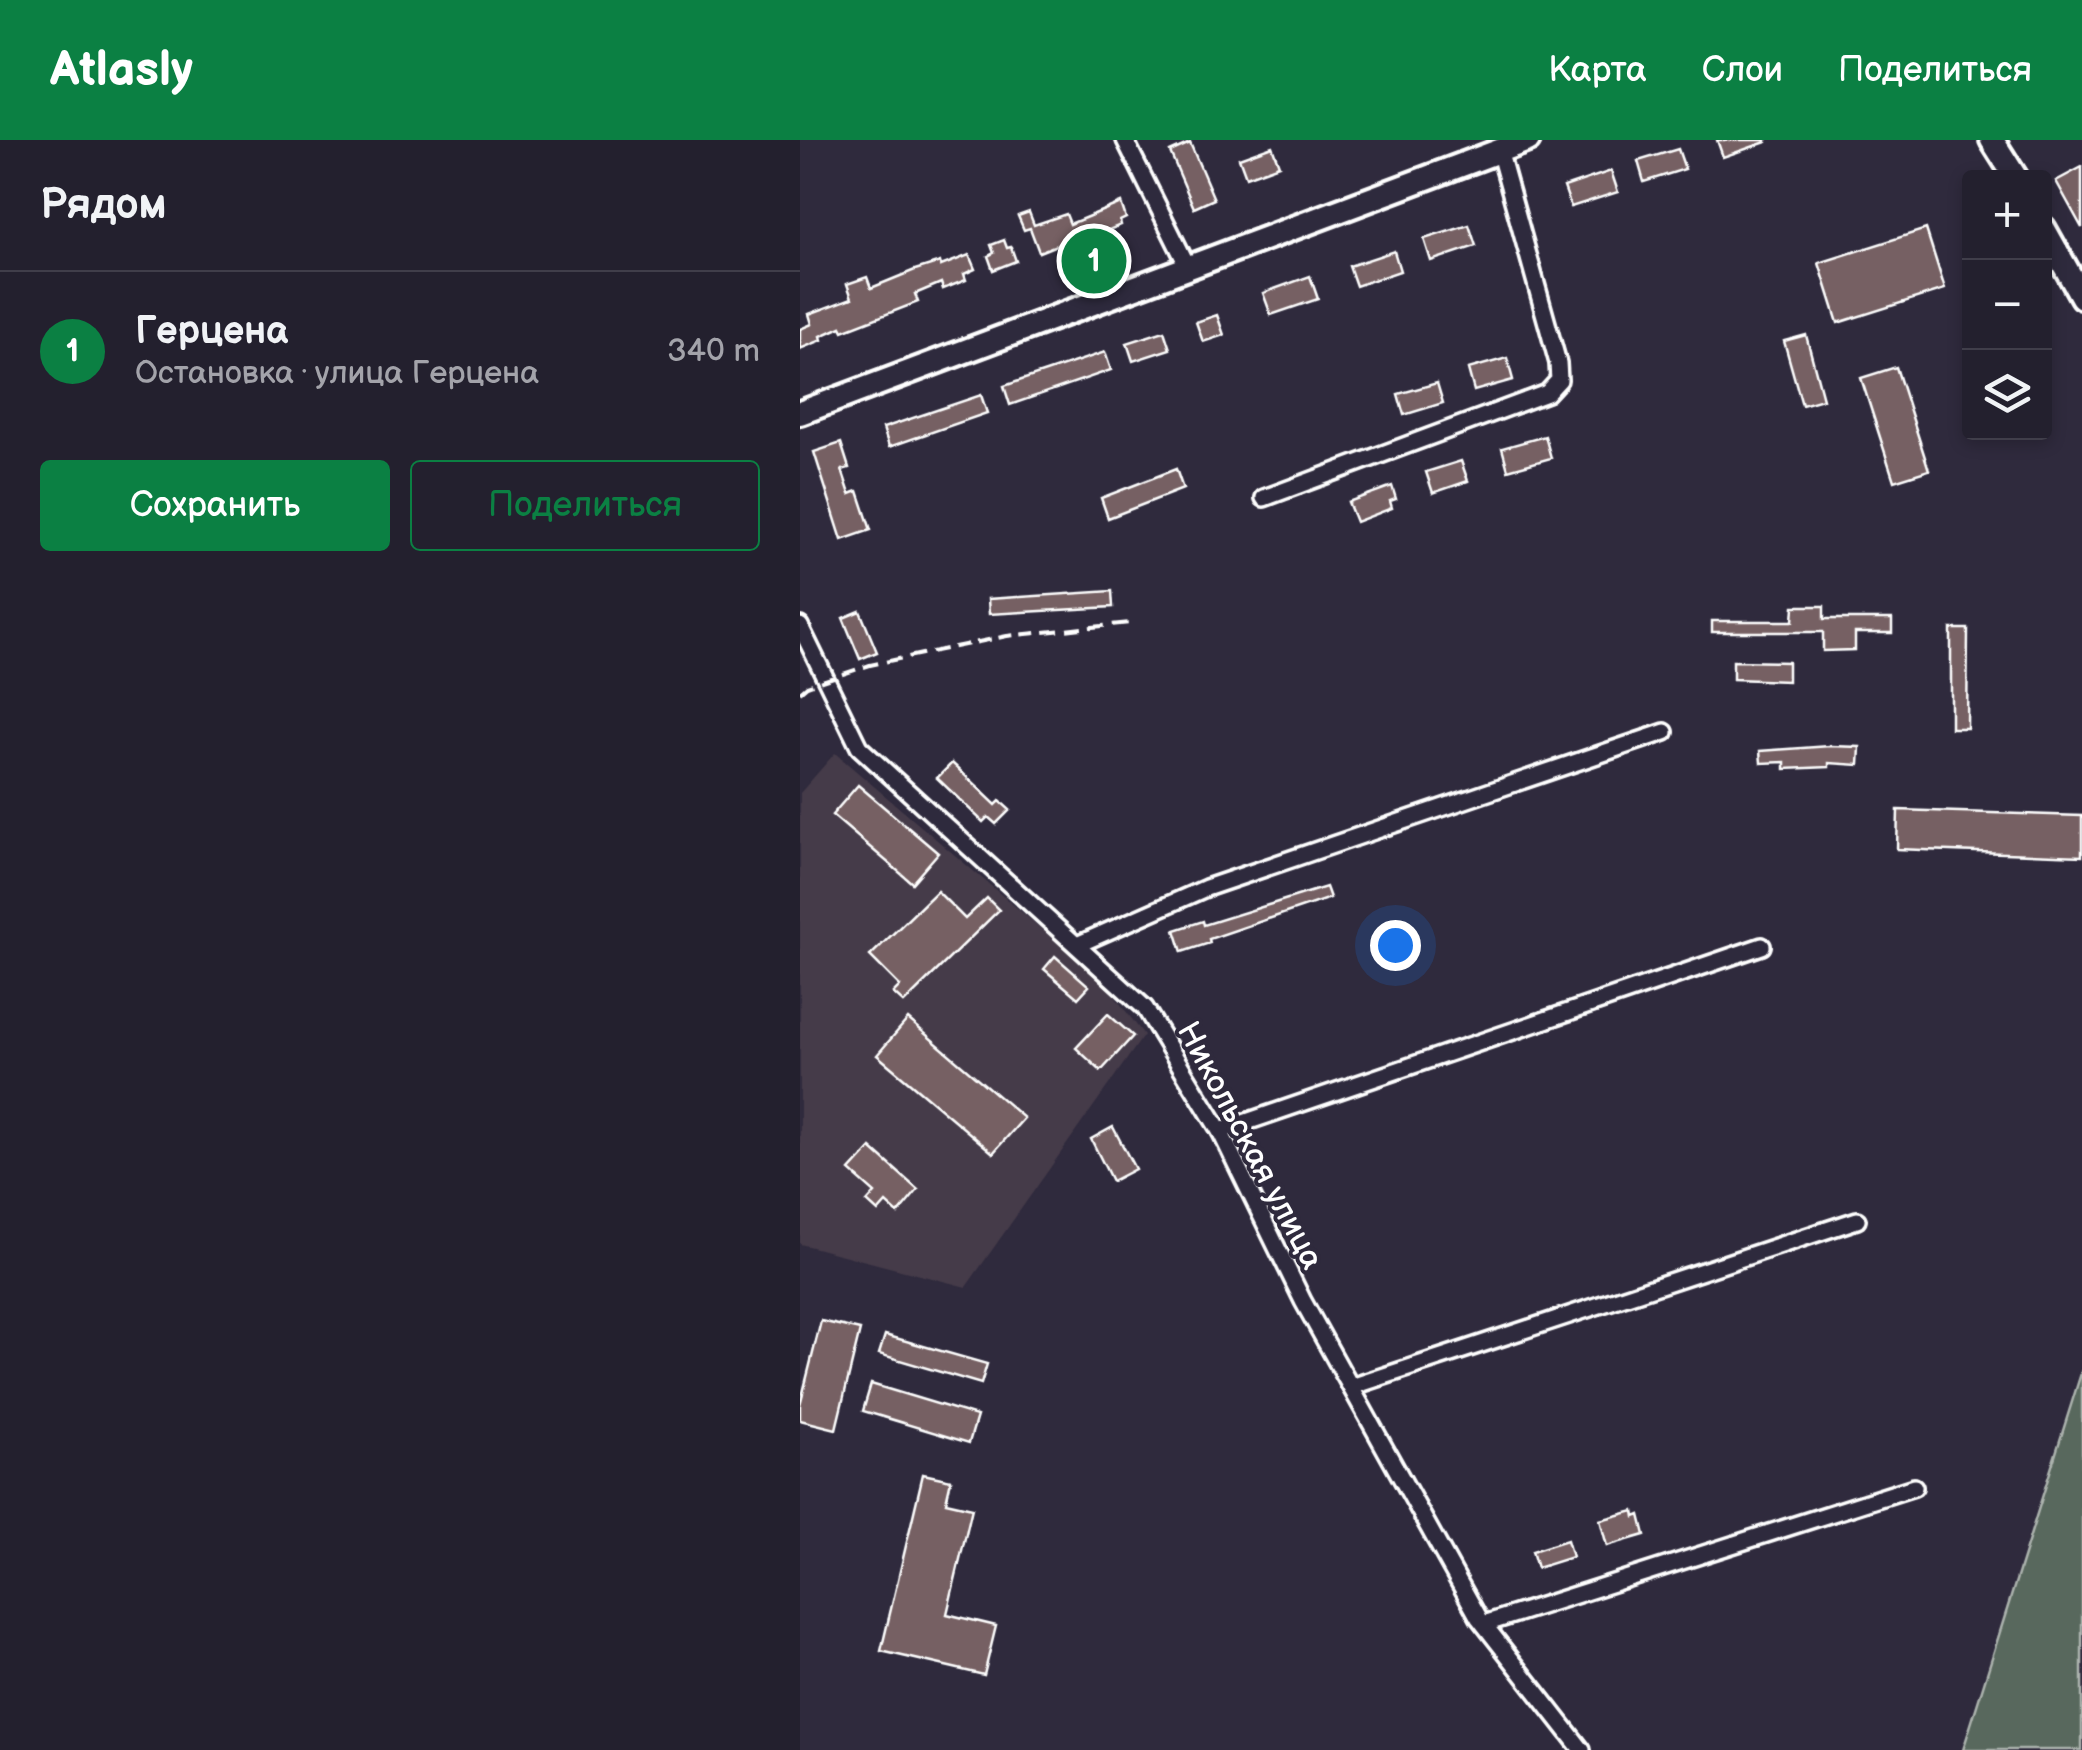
<!DOCTYPE html>
<html lang="ru">
<head>
<meta charset="utf-8">
<style>
  body { margin:0; font-family:"Balsamiq Sans",sans-serif; background:#2b2836; color:#f1f3f6 }
  .controls { position:absolute; right:30px; top:30px; display:grid; overflow:hidden; border-radius:10px; box-shadow:0 5px 15px #0003 }
  .controls button { width:90px; height:90px; display:grid; place-items:center; padding:0; border:0; border-bottom:2px solid #403e4a; background:#23202e; color:#f1f3f6; font:50px sans-serif }
  .you { position:absolute; left:595px; top:805px; width:35px; height:35px; margin:-25px; border:8px solid #fff; border-radius:50%; background:#1a73e8; box-shadow:0 0 0 15px #1a73e833 }
  .badge { display:grid; place-items:center; width:65px; height:65px; border-radius:50%; background:#0b8043; color:#fff; font-size:32px; font-weight:700 }
  .pin { position:absolute; translate:-50% -50%; border:5px solid #fff; box-shadow:0 2px 10px #0006 }
  .list { margin:0; padding:0; list-style:none }
  h2 { display:flex; justify-content:space-between; align-items:center; height:130px; margin:0; padding:0 40px; font-size:42px }
  h2 small { font-size:32px; font-weight:400; color:#a3a3aa }
  .list li { display:grid; grid-template-columns:65px 1fr auto; gap:30px; align-items:center; box-sizing:border-box; height:160px; padding:0 40px; border-top:2px solid #403e4a }
  .list b { display:block; font-size:38px; white-space:nowrap }
  .list p { margin:0; font-size:32px; white-space:nowrap; color:#a3a3aa }
  .list em { font-size:32px; font-style:normal; color:#a3a3aa }
  .actions { display:flex; gap:20px; padding:30px 40px }
  .actions a { flex:1; padding:22px 0; border:2px solid #0b8043; border-radius:10px; text-align:center; font-size:35px; color:#0b8043 }
  .actions .main { background:#0b8043; color:#fff }
  .icon { flex:none; width:55px; height:55px; fill:none; stroke:currentColor; stroke-width:2; stroke-linecap:round; stroke-linejoin:round }
  .map { position:relative; flex:none; width:1282px; height:1610px; overflow:hidden }
  header { display:flex; align-items:center; gap:60px; box-sizing:border-box; height:140px; padding:0 50px; background:#0b8043; color:#fff }
  header strong { font-size:48px }
  nav { display:flex; gap:55px; margin-inline-start:auto; font-size:35px }
  main { display:flex }
  aside { flex:1; background:#23202e }
  .map>svg:first-child { display:block }
  .built { fill:#443a48 }
  .green { fill:#59675d; stroke:#acb3ae; stroke-width:2.5 }
  .building { fill:#766163; stroke:#fff; stroke-width:2.5 }
  .lines { fill:none; stroke-linecap:round; stroke-linejoin:round }
  .street-casing { stroke:#fff; stroke-width:22 }
  .secondary-casing { stroke:#fff; stroke-width:30 }
  .street { stroke:#2f2a3d; stroke-width:15 }
  .secondary { stroke:#2f2a3d; stroke-width:22 }
  .rail { stroke:#fff; stroke-width:4; stroke-dasharray:15 8; stroke-linecap:butt }
  .labels { text-anchor:middle; stroke-width:8; stroke-linejoin:round; paint-order:stroke }
  .street-label { font-size:32px; fill:#fff; stroke:#2f2a3d }
</style>
</head>
<body>
<header>
<strong>Atlasly</strong>
<nav><a>Карта</a><a>Слои</a><a>Поделиться</a></nav>
</header>
<main>
<aside>
<h2>Рядом<small></small></h2>
<ul class="list">
<li><span class="badge">1</span><div><b>Герцена</b><p>Остановка · улица Герцена</p></div><em>340 m</em></li>
</ul>
<div class="actions"><a class="main">Сохранить</a><a>Поделиться</a></div>
</aside>
<div class="map">
<svg width="1282" height="1610" viewBox="0 0 1282 1610">
  <rect width="100%" height="100%" fill="#2f2a3d"/>
  <filter id="ink" filterUnits="userSpaceOnUse"><feTurbulence type="fractalNoise" baseFrequency=".01" numOctaves="2"/><feDisplacementMap in="SourceGraphic" scale="20" xChannelSelector="R" yChannelSelector="G"/><feConvolveMatrix kernelMatrix="1 2 1 2 8 2 1 2 1" color-interpolation-filters="sRGB"/></filter>
  <g filter="url(#ink)">
    <path class="built" d="M35,613L304,842L344,895L166,1147L0,1104V653Z"/>
    <path class="green" d="M1282,1230V1610H1163Z"/>
    <g class="building">
      <path d="M917,0H966V2L923,17Z"/>
      <path d="M390,3L414,59L394,68L370,12Z"/>
      <path d="M472,6L479,25L446,37L439,18Z"/>
      <path d="M878,9L885,29L844,42L838,21Z"/>
      <path d="M1282,27V88L1256,41Z"/>
      <path d="M811,31L818,52L771,67L764,47Z"/>
      <path d="M321,63L326,78L320,81L321,85L299,94L297,90L289,92L239,112L230,88L224,90L218,76L229,72L234,85L266,74L270,84Z"/>
      <path d="M669,85L676,106L631,121L624,99Z"/>
      <path d="M1126,89L1145,149L1038,183L1019,123Z"/>
      <path d="M204,100L207,108L211,107L216,121L193,130L188,116L194,113L191,105Z"/>
      <path d="M594,111L600,131L556,146L549,126Z"/>
      <path d="M169,115L175,129L164,134L166,140L143,149L141,143L115,154L118,162L43,191L41,187L21,196L22,200L0,209V189L12,184L9,174L52,158L47,144L67,137L71,148L115,130L140,122L141,126Z"/>
      <path d="M510,136L518,159L471,175L463,153Z"/>
      <path d="M417,175L424,195L403,202L396,182Z"/>
      <path d="M364,191L370,209L333,221L327,203Z"/>
      <path d="M1006,195L1023,259L1002,265L984,201Z"/>
      <path d="M305,212L311,230L210,265L204,246Z"/>
      <path d="M707,218L713,240L674,251L668,229Z"/>
      <path d="M1096,227L1129,330L1094,341L1061,238Z"/>
      <path d="M637,243L643,263L604,275L598,254Z"/>
      <path d="M181,255L187,273L89,307L83,288Z"/>
      <path d="M745,296L751,318L708,330L702,308Z"/>
      <path d="M41,303L49,328L42,330L50,354L58,351L71,390L42,400L14,312Z"/>
      <path d="M661,321L668,341L633,353L626,332Z"/>
      <path d="M376,329L383,349L308,378L301,358Z"/>
      <path d="M592,346L596,359L590,361L592,368L556,382L548,362Z"/>
      <path d="M312,451L313,467L189,474L188,459Z"/>
      <path d="M994,466H1024V479H1092V493H1055V510L1023,511V492H912V481H993Z"/>
      <path d="M60,471L77,512L60,519L43,478Z"/>
      <path d="M1151,489H1168L1167,588H1151Z"/>
      <path d="M933,521L988,522V541L933,539Z"/>
      <path d="M1030,606L1060,607L1059,625L1029,623V627L985,629V622L961,623L960,611Z"/>
      <path d="M152,623L196,665L200,661L210,670L196,684L188,677L183,682L137,638Z"/>
      <path d="M58,645L138,713L112,743L32,675Z"/>
      <path d="M1098,670L1282,676V716L1097,709Z"/>
      <path d="M526,747L530,758L409,799L410,803L382,812L375,790L403,781L404,785Z"/>
      <path d="M137,751L165,779L187,758L199,770L104,863L93,853L100,846L70,816Z"/>
      <path d="M255,816L289,846L278,858L244,829Z"/>
      <path d="M308,874L333,896L301,931L276,908Z"/>
      <path d="M108,879L224,978L193,1013L77,915Z"/>
      <path d="M313,987L335,1029L312,1041L291,999Z"/>
      <path d="M71,1008L118,1050L98,1074L86,1063L78,1072L67,1062L75,1053L50,1031Z"/>
      <path d="M21,1181L60,1190L36,1289L0,1280V1265Z"/>
      <path d="M85,1195L187,1224L181,1244L79,1214Z"/>
      <path d="M71,1244L177,1276L169,1303L63,1271Z"/>
      <path d="M123,1334L151,1340L146,1362L172,1368L147,1474L196,1486L184,1535L81,1511Z"/>
      <path d="M834,1371L835,1377L840,1375L845,1395L807,1406L800,1380Z"/>
      <path d="M767,1400L772,1417L737,1428L732,1411Z"/>
    </g>
    <g class="lines">
      <defs>
        <g id="street">
          <path d="M325,0L388,127"/>
          <path d="M464,358L747,253L759,240L758,223L699,10"/>
          <path d="M0,486L59,607L345,868L420,991L503,1161L679,1478L782,1610"/>
          <path d="M279,804L406,748L865,592"/>
          <path d="M420,991L962,806"/>
          <path d="M551,1247L1057,1080"/>
          <path d="M684,1484L1114,1347"/>
        </g>
        <g id="secondary">
          <path d="M1192,0L1216,38"/>
          <path d="M1244,89L1282,157"/>
          <path d="M0,273L728,0"/>
        </g>
      </defs>
      <use href="#street" class="street-casing"/>
      <use href="#secondary" class="secondary-casing"/>
      <use href="#street" class="street"/>
      <use href="#secondary" class="secondary"/>
      <path class="rail" d="M0,552L7,546L70,525L207,496L330,483"/>
    </g>
  </g>
  <g class="labels">
    <g class="street-label">
      <text transform="translate(451 1005) rotate(62)" y="11">Никольская улица</text>
    </g>
  </g>
</svg>
<div class="controls">
<button>+</button>
<button>−</button>
<button><svg class="icon" aria-label="layers" viewBox="0 0 24 24"><path d="M12 4l9 5-9 5-9-5zM3 14l9 5 9-5"/></svg></button>
</div>
<div class="you"></div>
<div class="pin badge" style="left:294px;top:121px">1</div>
</div>
</main>
</body>
</html>
